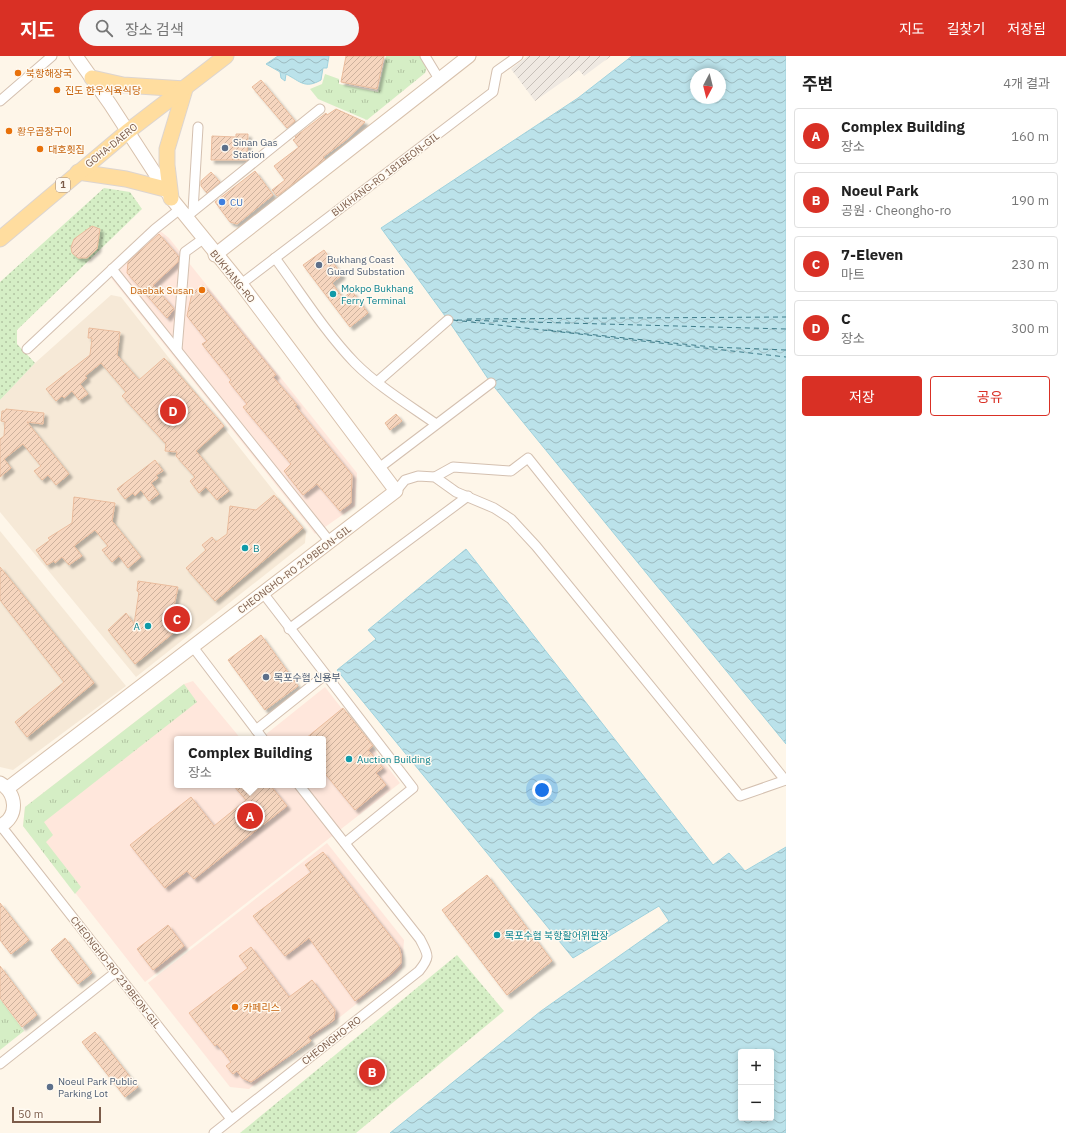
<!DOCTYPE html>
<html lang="ko">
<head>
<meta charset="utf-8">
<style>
  body { margin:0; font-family:"IBM Plex Sans","Noto Sans KR",sans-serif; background:#f6f6f6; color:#222 }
  .controls { position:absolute; right:12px; bottom:12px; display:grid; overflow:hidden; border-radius:4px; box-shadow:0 2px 6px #0003 }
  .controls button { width:36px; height:36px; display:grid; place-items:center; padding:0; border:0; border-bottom:1px solid #e0e0e0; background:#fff; color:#222; font:20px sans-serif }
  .compass { position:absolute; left:690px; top:12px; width:36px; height:36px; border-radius:50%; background:#fff; box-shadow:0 2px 6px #0003; rotate:187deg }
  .scale { position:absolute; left:12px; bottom:10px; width:89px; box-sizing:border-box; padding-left:4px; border:2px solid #7c5c4a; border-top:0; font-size:11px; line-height:14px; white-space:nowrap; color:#7c5c4a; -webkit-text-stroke:3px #fffaf1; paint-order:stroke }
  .you { position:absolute; left:542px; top:734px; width:14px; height:14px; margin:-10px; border:3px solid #fff; border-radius:50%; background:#1a73e8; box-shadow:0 0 0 6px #1a73e833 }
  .badge { display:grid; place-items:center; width:26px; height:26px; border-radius:50%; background:#d93025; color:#fff; font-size:13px; font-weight:700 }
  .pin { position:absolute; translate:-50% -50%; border:2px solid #fff; box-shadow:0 1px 4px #0006 }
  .popup { position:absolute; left:174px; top:680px; width:152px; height:52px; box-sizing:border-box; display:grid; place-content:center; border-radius:4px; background:#fff; filter:drop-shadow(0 1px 3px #0005); font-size:13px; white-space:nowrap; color:#767676 }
  .popup b { font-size:15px; color:#222 }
  .popup::after { content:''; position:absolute; left:50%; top:100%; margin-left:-8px; border:8px solid transparent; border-top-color:#fff }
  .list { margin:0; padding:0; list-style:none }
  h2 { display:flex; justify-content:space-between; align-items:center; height:52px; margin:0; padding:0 16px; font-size:17px }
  h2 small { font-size:13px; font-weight:400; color:#767676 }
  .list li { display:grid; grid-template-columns:26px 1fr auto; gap:12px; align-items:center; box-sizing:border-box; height:56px; margin:0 8px 8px; padding:0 8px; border:1px solid #e0e0e0; border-radius:4px }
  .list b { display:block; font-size:15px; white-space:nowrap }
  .list p { margin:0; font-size:13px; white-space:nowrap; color:#767676 }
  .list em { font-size:13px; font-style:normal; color:#767676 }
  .actions { display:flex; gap:8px; padding:12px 16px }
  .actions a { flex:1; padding:9px 0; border:1px solid #d93025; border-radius:4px; text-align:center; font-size:14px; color:#d93025 }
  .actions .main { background:#d93025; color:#fff }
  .icon { flex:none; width:22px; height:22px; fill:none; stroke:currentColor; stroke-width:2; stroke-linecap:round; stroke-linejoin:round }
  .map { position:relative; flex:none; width:786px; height:1077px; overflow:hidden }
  header { display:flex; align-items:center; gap:24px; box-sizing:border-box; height:56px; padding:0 20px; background:#d93025; color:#fff }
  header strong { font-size:19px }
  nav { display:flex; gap:22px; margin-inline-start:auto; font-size:14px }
  .search { width:280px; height:36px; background:#f6f6f6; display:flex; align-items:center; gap:10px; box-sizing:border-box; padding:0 14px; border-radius:22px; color:#767676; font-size:15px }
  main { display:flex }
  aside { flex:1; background:#fff }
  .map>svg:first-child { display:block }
  .residential { fill:#f6e9d7 }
  .commercial { fill:#ffe7dc }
  .industrial { fill:url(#industrial-furrows) }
  .grass { fill:url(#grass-tufts) }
  .park { fill:url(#park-dots) }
  .water { fill:url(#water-waves); stroke:#a0d2dd; fill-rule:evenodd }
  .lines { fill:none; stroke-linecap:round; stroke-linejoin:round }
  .ferry { stroke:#3e7b89; stroke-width:1; stroke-dasharray:5 4; stroke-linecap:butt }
  .building { fill:url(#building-hatch); stroke:#eabc9d; filter:url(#shadow) }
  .street-casing { stroke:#d4c0b0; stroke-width:11 }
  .secondary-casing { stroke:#d8c1ac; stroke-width:15 }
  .primary-casing { stroke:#ddd5d0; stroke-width:17 }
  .street { stroke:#fff; stroke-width:9 }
  .secondary { stroke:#fff; stroke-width:13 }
  .primary { stroke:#ffdd9f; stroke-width:15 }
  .food-dot { fill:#e8710a; stroke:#fffaf1; stroke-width:1.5 }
  .service-dot { fill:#5c6f8a; stroke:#fffaf1; stroke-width:1.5 }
  .shop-dot { fill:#3f7fe0; stroke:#fffaf1; stroke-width:1.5 }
  .culture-dot { fill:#0f9aa8; stroke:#fffaf1; stroke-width:1.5 }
  .labels { text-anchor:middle; stroke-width:3; stroke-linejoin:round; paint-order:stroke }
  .shield { fill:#fffaf1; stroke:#a38b7c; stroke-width:1 }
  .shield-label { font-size:9px; font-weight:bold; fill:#7c5c4a }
  .food-label { font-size:10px; fill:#c56008; stroke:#fffaf1; text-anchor:start }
  .service-label { font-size:10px; fill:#4e5e75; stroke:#fffaf1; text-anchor:start }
  .street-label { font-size:10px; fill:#7c5c4a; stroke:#fffaf1 }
  .shop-label { font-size:10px; fill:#366cbe; stroke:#fffaf1; text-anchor:start }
  .culture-label { font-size:10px; fill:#0d838f; stroke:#fffaf1; text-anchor:start }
</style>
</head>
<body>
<header>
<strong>지도</strong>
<div class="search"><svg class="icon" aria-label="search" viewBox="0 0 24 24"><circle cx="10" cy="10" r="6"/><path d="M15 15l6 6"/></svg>장소 검색</div>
<nav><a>지도</a><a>길찾기</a><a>저장됨</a></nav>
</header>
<main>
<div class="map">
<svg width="786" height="1077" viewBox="0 0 786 1077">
  <defs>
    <pattern id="industrial-furrows" width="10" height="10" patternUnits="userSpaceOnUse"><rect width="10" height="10" fill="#efe9e2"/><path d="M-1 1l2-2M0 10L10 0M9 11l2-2" fill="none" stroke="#c7c0b9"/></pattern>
    <pattern id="grass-tufts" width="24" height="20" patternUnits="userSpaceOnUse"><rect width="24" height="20" fill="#d5eec5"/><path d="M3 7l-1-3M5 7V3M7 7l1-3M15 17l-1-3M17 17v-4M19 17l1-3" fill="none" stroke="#b2c4a2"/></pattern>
    <pattern id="park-dots" width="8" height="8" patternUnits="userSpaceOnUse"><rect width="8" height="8" fill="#d5eec5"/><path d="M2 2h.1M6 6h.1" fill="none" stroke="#b2c4a2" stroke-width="1.8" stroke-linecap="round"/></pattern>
    <pattern id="water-waves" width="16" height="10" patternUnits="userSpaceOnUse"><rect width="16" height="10" fill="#bbe2ea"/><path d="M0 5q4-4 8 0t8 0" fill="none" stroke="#9dbac0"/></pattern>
    <pattern id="building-hatch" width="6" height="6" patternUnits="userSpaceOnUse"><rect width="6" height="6" fill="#f6d6bf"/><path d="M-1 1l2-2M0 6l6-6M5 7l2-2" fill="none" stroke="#ccb19d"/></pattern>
    <filter id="shadow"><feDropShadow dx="3.5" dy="3.5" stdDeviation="1" flood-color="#0004"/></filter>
  </defs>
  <rect width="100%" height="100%" fill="#fef6e9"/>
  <g class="residential">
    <path d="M111,239L121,241L306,476L305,487L136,621L0,456V344L35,307Z"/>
    <path d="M0,475L126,630L13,714L0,711Z"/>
  </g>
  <g class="commercial">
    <path d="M159,174L169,182L357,417L355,450L315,478L111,222Z"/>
    <path d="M193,625L241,683H177V729H323V683H260L325,631L400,727L145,926L23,770L25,751L184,628Z"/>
    <path d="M327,787L404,884L402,912L249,1033L230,1031L148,927Z"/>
  </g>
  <path class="industrial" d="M528,0H611L584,20L579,14L535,45L511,13Z"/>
  <g class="grass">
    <path d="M386,0H420L427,11L425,17L367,64L318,43L310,33L322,28L325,18L339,23V28L378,36Z"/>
    <path d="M184,628L197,646L44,766L53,779L46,786L81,831L75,838L23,770L25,751Z"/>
    <path d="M0,943L24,975L0,994Z"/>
  </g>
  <g class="park">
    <path d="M104,132L130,136L142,153L17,274V288L35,307L0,344V226Z"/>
    <path d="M457,899L504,955L356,1077H240Z"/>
  </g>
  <g class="water">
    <path d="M278,0H329L327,12H323L321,24C305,33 301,26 286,18L285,25L281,22L280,16L266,8Z"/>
    <path d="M632,0H786V688L491,327L448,264L381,172L578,42ZM696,18H720V42H696Z"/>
    <path d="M466,493L713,809L729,797L745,815L786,791V1077H390L541,955L669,865L659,850L573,902L337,614L376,583L368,574ZM741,996H771V1062H741Z"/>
  </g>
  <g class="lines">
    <g class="ferry">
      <path d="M467,263L786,261"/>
      <path d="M453,264L786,301"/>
      <path d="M457,264L786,273"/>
      <path d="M548,274L712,291L786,294"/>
    </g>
  </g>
  <g class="building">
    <path d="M346,0H384L377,33L341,26Z"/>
    <path d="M261,24L295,65L287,72L252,31Z"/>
    <path d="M336,53L365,66L346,84L323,101L325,103L277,140L272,134L285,124L274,110L299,91L293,84L296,82L295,81L326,57L327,59Z"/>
    <path d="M236,78H248L247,104H211L212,80L236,81Z"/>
    <path d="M255,115L273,139L237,168L230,166L215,146Z"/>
    <path d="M211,116L220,126L207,137L201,130V125Z"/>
    <path d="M92,170L100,173L97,193L87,202H78L72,197L71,191L74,183Z"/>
    <path d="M159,178L179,201L178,206L153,229L174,253L167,262L127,217L128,206Z"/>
    <path d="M324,194L342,219L332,227L343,242L352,235L368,257L350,271L303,209Z"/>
    <path d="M203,229L276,319L273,321L297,349L295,350L352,419L351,447L340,455L317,428L303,439L284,415L291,408L243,351L247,348L229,326L231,324L202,288L207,285L187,260L192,237Z"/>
    <path d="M89,272L120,276L117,299L139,324L164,302L224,370L196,395L229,435L217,444L206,431L199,437L190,425L195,421L176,400L177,396L165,395L166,388L122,340L126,336L101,307L85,320L87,322L80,328L88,338L79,344L72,335L64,342L62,340L56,345L46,333L90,299L92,282H88Z"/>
    <path d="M6,353L44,357L43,368L27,366L69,418L56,429L48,419L42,424L34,415L41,410L23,388L4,403L11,412L0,421V383L4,380L5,366L1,365L2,355H5Z"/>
    <path d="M396,358L402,365L390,374L385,367Z"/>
    <path d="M155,404L163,415L156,419L158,422L151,427L159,438L149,445L141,434L135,440L133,437L125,443L117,433Z"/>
    <path d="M274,439L303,472L215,545L186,512L206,494L202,489L212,481L216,486L227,478L230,450L256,454Z"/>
    <path d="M74,441L115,447L112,465L141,501L128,512L119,500L112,506L102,494L108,490L95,474L74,490L82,500L69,509L62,501L55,507L54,505L47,509L36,494L50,484L48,482L72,467Z"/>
    <path d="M0,511L94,627L27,681L15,666L64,626L0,544Z"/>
    <path d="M138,525L178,531L174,550L187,566L135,608L108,574L126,557L134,568L139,536L137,535Z"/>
    <path d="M261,579L298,630L265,654L228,604Z"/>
    <path d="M343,652L373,690L368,694L383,712L376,717L386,729L355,754L323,715V683H305Z"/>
    <path d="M233,729H270L287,750L194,823L187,815L165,832L130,789L191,741L214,770L246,744Z"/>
    <path d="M323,796L399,891L401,899V907L392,917L355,945L309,882L285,900L253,860L311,816L305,809Z"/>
    <path d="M487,819L552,905L507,939L442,854Z"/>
    <path d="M0,847L29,884L11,898L0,884Z"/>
    <path d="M168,869L184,890L153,914L137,893Z"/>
    <path d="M65,882L92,917L78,928L51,894Z"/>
    <path d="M251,891L289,941L312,924L335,954L334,964L308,981L311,985L251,1026L242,1022L237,1015L233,1018L226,1010L231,1006L217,988L215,990L189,957L248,912L239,900Z"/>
    <path d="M0,910L37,959L22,971L0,942Z"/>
    <path d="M95,976L138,1031L125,1041L82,986Z"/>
  </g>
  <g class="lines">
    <defs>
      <g id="street">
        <path d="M425,0L439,23"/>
        <path d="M0,45L52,0"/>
        <path d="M193,155L198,71"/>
        <path d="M186,161L320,53"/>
        <path d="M275,202C301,237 325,276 355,307C379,331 409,349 436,368"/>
        <path d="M112,213L330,486"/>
        <path d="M241,228L493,36L497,15L518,0"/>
        <path d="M27,293L155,173L180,153"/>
        <path d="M177,294L185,196L203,183"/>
        <path d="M377,326L448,264"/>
        <path d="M379,412L491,327"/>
        <path d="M435,421L453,411L511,415L528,402L785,724"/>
        <path d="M396,435L405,424L418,420L435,421L456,436L494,452L511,463L536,490L740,740L786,724"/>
        <path d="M263,537L413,732L345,787"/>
        <path d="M289,573L468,440"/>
        <path d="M193,591L263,683"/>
        <path d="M256,674L325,619"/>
        <path d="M1,770L231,1063"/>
        <path d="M0,1008L116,916"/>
        <path d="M214,1077L419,915C431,900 428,899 420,883L299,729"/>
      </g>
      <g id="secondary">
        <path d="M215,199L469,0"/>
        <path d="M0,727C17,737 19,761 0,770"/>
        <path d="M8,732L396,435L241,228L171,142L110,48L76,0"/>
      </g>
      <g id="primary">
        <path d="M92,22L123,29L185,33L167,93V109L171,142"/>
        <path d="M78,116L126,123L165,133"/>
        <path d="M0,183L127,76L226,0"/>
      </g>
    </defs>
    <use href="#street" class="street-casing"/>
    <use href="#secondary" class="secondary-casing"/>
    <use href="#primary" class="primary-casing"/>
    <use href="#street" class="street"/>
    <use href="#secondary" class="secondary"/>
    <use href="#primary" class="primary"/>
  </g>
  <g class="food-dot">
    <circle cx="18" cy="17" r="4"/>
    <circle cx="57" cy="34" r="4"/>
    <circle cx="9" cy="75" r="4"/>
    <circle cx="40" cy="93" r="4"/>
    <circle cx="202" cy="234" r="4"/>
    <circle cx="235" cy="951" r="4"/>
  </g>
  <g class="service-dot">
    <circle cx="225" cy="92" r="4"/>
    <circle cx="319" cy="209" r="4"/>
    <circle cx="266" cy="621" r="4"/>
    <circle cx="50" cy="1031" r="4"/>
  </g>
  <circle class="shop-dot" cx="222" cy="146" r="4"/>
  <g class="culture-dot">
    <circle cx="333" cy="238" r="4"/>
    <circle cx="245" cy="492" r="4"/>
    <circle cx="148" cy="570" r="4"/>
    <circle cx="349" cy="703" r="4"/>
    <circle cx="497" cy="879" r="4"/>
  </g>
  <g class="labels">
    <rect class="shield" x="56" y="122" width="14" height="14" rx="3"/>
    <g class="shield-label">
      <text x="63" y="132">1</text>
    </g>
    <g class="food-label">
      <text x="26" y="21">북항해장국</text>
      <text x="65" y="38">진도 한우식육식당</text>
      <text x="17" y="79">황우곱창구이</text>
      <text x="48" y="97">대호횟집</text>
      <text x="194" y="238" text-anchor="end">Daebak Susan</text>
      <text x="243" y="955">카페리스</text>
    </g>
    <g class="service-label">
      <text x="233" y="90">Sinan Gas<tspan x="233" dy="12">Station</tspan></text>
      <text x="327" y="207">Bukhang Coast<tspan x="327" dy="12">Guard Substation</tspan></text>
      <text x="274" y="625">목포수협 신용부</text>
      <text x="58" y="1029">Noeul Park Public<tspan x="58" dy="12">Parking Lot</tspan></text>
    </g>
    <g class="street-label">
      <text transform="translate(111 89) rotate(-39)" y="4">GOHA-DAERO</text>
      <text transform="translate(385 118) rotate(-37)" y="4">BUKHANG-RO 181BEON-GIL</text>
      <text transform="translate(233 220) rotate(51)" y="4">BUKHANG-RO</text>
      <text transform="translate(294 513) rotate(-37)" y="4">CHEONGHO-RO 219BEON-GIL</text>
      <text transform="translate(116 916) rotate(52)" y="4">CHEONGHO-RO 219BEON-GIL</text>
      <text transform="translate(331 984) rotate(-38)" y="4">CHEONGHO-RO</text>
    </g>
    <g class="shop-label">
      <text x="230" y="150">CU</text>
    </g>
    <g class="culture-label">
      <text x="341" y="236">Mokpo Bukhang<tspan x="341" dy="12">Ferry Terminal</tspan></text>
      <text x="253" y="496">B</text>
      <text x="140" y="574" text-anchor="end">A</text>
      <text x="357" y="707">Auction Building</text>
      <text x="505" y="883">목포수협 북항활어위판장</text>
    </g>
  </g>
</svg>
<div class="controls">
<button>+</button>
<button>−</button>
</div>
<svg class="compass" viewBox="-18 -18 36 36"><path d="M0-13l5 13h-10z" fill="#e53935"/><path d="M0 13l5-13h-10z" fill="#767676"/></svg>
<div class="scale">50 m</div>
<div class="you"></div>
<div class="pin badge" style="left:250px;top:760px">A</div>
<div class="popup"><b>Complex Building</b>장소</div>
<div class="pin badge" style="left:372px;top:1016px">B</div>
<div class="pin badge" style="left:177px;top:563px">C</div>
<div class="pin badge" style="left:173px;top:355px">D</div>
</div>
<aside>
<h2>주변<small>4개 결과</small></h2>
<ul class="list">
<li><span class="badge">A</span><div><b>Complex Building</b><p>장소</p></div><em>160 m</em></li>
<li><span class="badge">B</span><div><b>Noeul Park</b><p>공원 · Cheongho-ro</p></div><em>190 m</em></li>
<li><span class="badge">C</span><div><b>7-Eleven</b><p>마트</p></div><em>230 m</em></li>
<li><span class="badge">D</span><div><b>C</b><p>장소</p></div><em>300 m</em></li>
</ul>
<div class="actions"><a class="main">저장</a><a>공유</a></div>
</aside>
</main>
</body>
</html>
